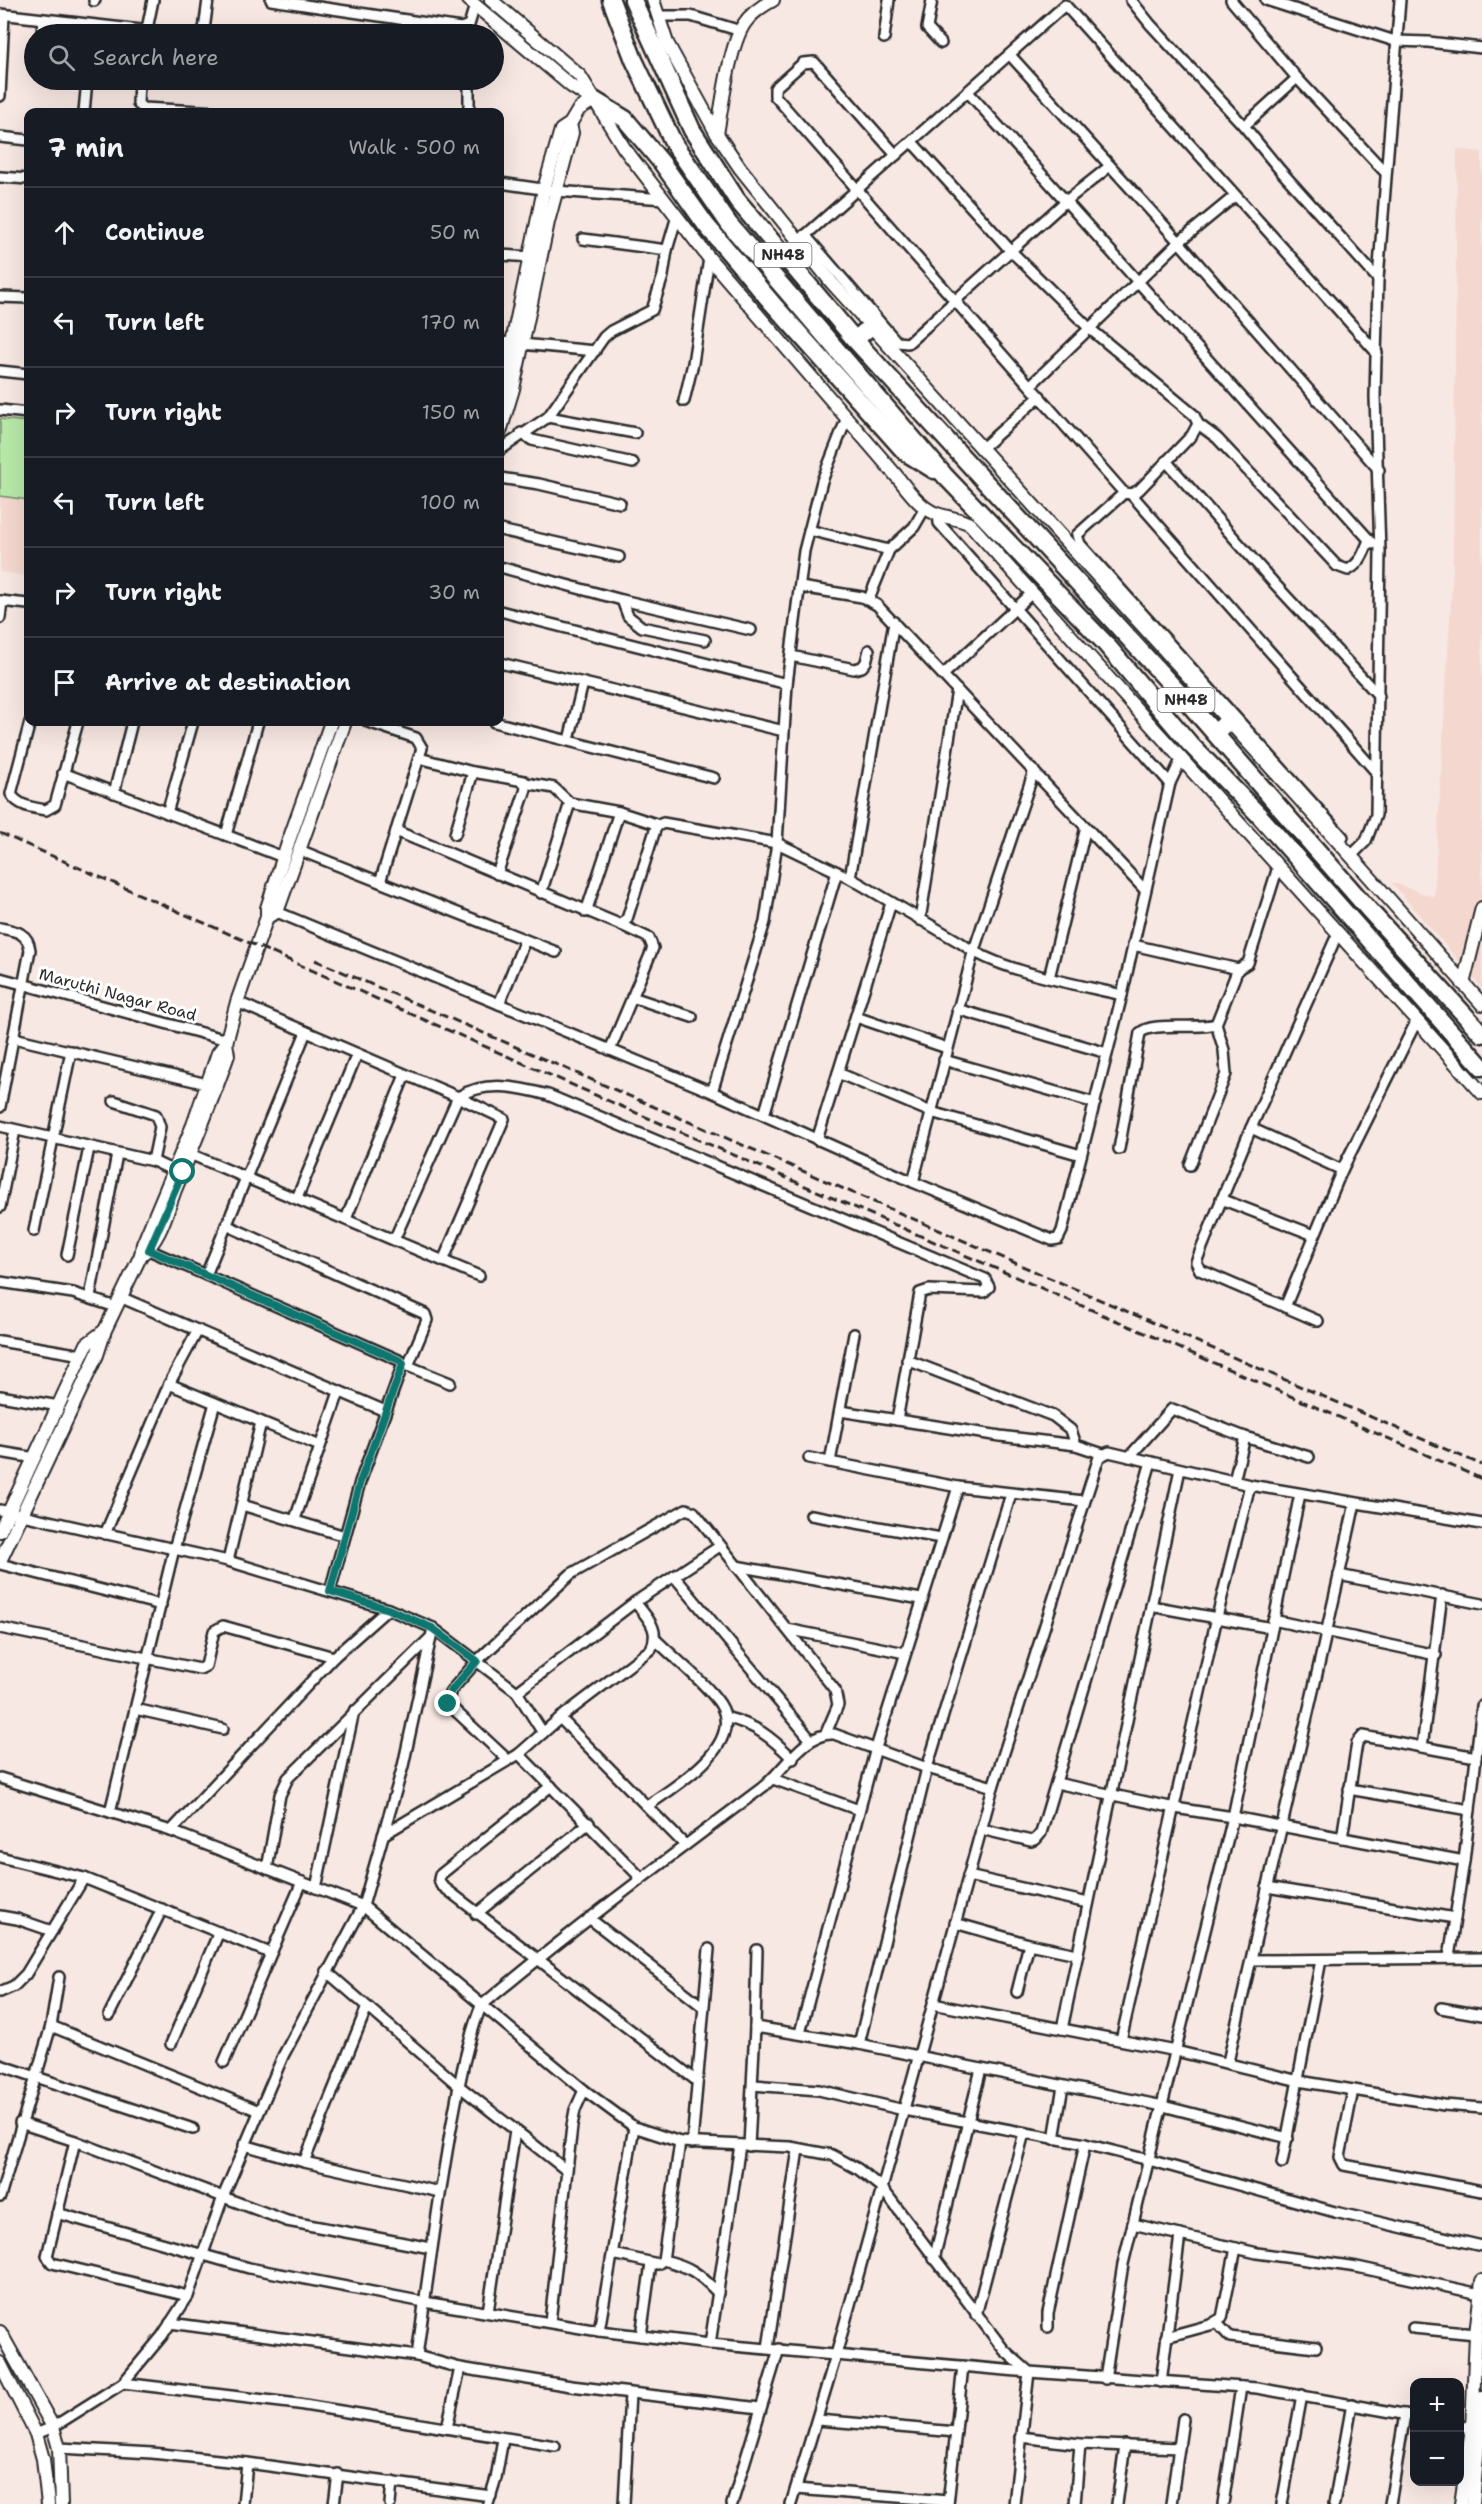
<!DOCTYPE html>
<html lang="en">
<head>
<meta charset="utf-8">
<style>
  body { margin:0; font-family:"Shantell Sans",sans-serif; background:#242831; color:#f1f3f6 }
  .controls { position:absolute; right:18px; bottom:18px; display:grid; overflow:hidden; border-radius:12px; box-shadow:0 6px 24px #0002 }
  .controls button { width:54px; height:54px; display:grid; place-items:center; padding:0; border:0; border-bottom:2px solid #363941; background:#171b24; color:#f1f3f6; font:30px sans-serif }
  .stop { position:absolute; width:18px; height:18px; margin:-14px; border:4px solid #0f766e; border-radius:50%; background:#fff }
  .stop.end { background:#0f766e; border-color:#fff; box-shadow:0 2px 6px #0008 }
  .list { margin:0; padding:0; list-style:none }
  h2 { display:flex; justify-content:space-between; align-items:center; height:78px; margin:0; padding:0 24px; font-size:26px }
  h2 small { font-size:20px; font-weight:400; color:#9ea1a6 }
  .list li { display:grid; grid-template-columns:39px 1fr auto; gap:18px; align-items:center; box-sizing:border-box; height:90px; padding:0 24px; border-top:2px solid #363941 }
  .list b { display:block; font-size:22px; white-space:nowrap }
  .list em { font-size:20px; font-style:normal; color:#9ea1a6 }
  .icon { flex:none; width:33px; height:33px; fill:none; stroke:currentColor; stroke-width:2; stroke-linecap:round; stroke-linejoin:round }
  .map { position:relative; flex:none; width:1482px; height:2504px; overflow:hidden }
  .search { position:absolute; background:#171b24; box-shadow:0 6px 24px #0002; left:24px; top:24px; width:480px; height:66px; display:flex; align-items:center; gap:15px; box-sizing:border-box; padding:0 21px; border-radius:33px; color:#9ea1a6; font-size:22px }
  .panel { position:absolute; background:#171b24; box-shadow:0 6px 24px #0002; left:24px; top:108px; width:480px; height:618px; border-radius:12px }
  .map>svg:first-child { display:block }
  .built { fill:#f4d8cf }
  .green { fill:#b7e8a7; stroke:#718a69; stroke-width:1.5 }
  .lines { fill:none; stroke-linecap:round; stroke-linejoin:round }
  .minor-casing { stroke:#2b2b2b; stroke-width:14 }
  .tertiary-casing { stroke:#2b2b2b; stroke-width:16 }
  .trunk-casing { stroke:#2b2b2b; stroke-width:21 }
  .minor { stroke:#fff; stroke-width:9 }
  .tertiary { stroke:#fff; stroke-width:12 }
  .trunk { stroke:#fff; stroke-width:16 }
  .rail { stroke:#2b2b2b; stroke-width:3; stroke-dasharray:9 4.5; stroke-linecap:butt }
  .route { stroke:#0f766e; stroke-width:8 }
  .labels { text-anchor:middle; stroke-width:6; stroke-linejoin:round; paint-order:stroke }
  .shield { fill:#fff; stroke:#6b6b6b; stroke-width:1.5 }
  .shield-label { font-size:15px; font-weight:bold; fill:#2b2b2b }
  .street-label { font-size:16px; fill:#2b2b2b; stroke:#fff }
</style>
</head>
<body>
<div class="map">
<svg width="1482" height="2504" viewBox="0 0 1482 2504">
  <rect width="100%" height="100%" fill="#f8e8e3"/>
  <filter id="ink" filterUnits="userSpaceOnUse"><feTurbulence type="fractalNoise" baseFrequency=".0167" numOctaves="2"/><feDisplacementMap in="SourceGraphic" scale="12" xChannelSelector="R" yChannelSelector="G"/><feConvolveMatrix kernelMatrix="1 2 1 2 8 2 1 2 1" color-interpolation-filters="sRGB"/></filter>
  <g filter="url(#ink)">
    <g class="built">
      <path d="M1457,149L1482,152V988L1391,882L1434,897L1453,566Z"/>
      <path d="M0,402L28,406V576L0,572Z"/>
    </g>
    <path class="green" d="M0,419L28,422V500L0,496Z"/>
    <g class="lines">
      <defs>
        <g id="minor">
          <path d="M271,0L461,28L469,25L475,5"/>
          <path d="M932,0L927,28L941,43"/>
          <path d="M1131,0L1150,24L1244,126L1280,170L1378,279"/>
          <path d="M1231,0L1297,78L1385,172"/>
          <path d="M1266,0L1395,41L1428,42L1482,48"/>
          <path d="M94,1L95,0"/>
          <path d="M0,14L176,34"/>
          <path d="M658,16H691L741,31"/>
          <path d="M42,34L43,20"/>
          <path d="M146,34L153,0"/>
          <path d="M197,34L204,30L208,0"/>
          <path d="M884,38L889,0"/>
          <path d="M1010,55L1179,242L1379,470"/>
          <path d="M139,80L138,104L143,108L218,112"/>
          <path d="M463,80L469,87V112"/>
          <path d="M968,92L1373,544"/>
          <path d="M0,96L4,15"/>
          <path d="M84,112L87,80"/>
          <path d="M1244,126L1297,78"/>
          <path d="M0,137L28,140"/>
          <path d="M912,142L1012,252L1089,328L1194,415L1198,424L1217,438L1337,566L1348,570C1361,563 1364,552 1369,540"/>
          <path d="M896,155L814,62L803,63L775,88V96L1124,493L1131,494L1139,490L1192,435L1198,424"/>
          <path d="M0,177L28,179"/>
          <path d="M500,183L556,191L664,199"/>
          <path d="M805,235L897,342L908,343L1066,201L1110,166"/>
          <path d="M583,239L667,250"/>
          <path d="M799,241L1065,5L1377,353"/>
          <path d="M500,255L531,257"/>
          <path d="M0,297L28,298"/>
          <path d="M500,342L595,351"/>
          <path d="M0,371L28,374"/>
          <path d="M1031,385L1179,242L1235,196"/>
          <path d="M684,401L693,363L709,258"/>
          <path d="M0,410L28,413"/>
          <path d="M548,417L635,433"/>
          <path d="M521,433L532,440L633,463"/>
          <path d="M981,449L1040,396"/>
          <path d="M500,450L548,417L604,337L611,331L652,310L663,276L667,250L677,216"/>
          <path d="M1166,461L1273,582L1379,696"/>
          <path d="M500,478L539,484L620,503"/>
          <path d="M1124,493L1077,535L1080,544L1343,837"/>
          <path d="M1131,494L1377,773"/>
          <path d="M938,514L939,523L1170,783"/>
          <path d="M500,530L619,557"/>
          <path d="M809,530L889,550"/>
          <path d="M500,567L622,600L751,630"/>
          <path d="M800,587L862,597L877,605L1145,890"/>
          <path d="M869,599L889,550L914,527L925,508"/>
          <path d="M622,600L628,616L642,627L705,640"/>
          <path d="M0,601L28,604"/>
          <path d="M500,611L787,684"/>
          <path d="M0,618L2,601"/>
          <path d="M791,656L854,669L862,667L866,662L869,650"/>
          <path d="M500,663L784,731"/>
          <path d="M943,675L1031,594"/>
          <path d="M30,722L11,794C18,806 33,808 46,810L55,805L78,722"/>
          <path d="M368,722L416,738L422,748L380,882"/>
          <path d="M494,722L714,778"/>
          <path d="M569,740L583,683"/>
          <path d="M419,758L473,772L524,781L526,789L497,874"/>
          <path d="M63,773L283,857"/>
          <path d="M526,783L554,788L570,803L619,812L659,825"/>
          <path d="M114,793L132,722"/>
          <path d="M167,813L193,722"/>
          <path d="M396,831L621,925L627,919L656,827L663,823L777,843L850,878L961,943C997,971 1076,984 1122,995"/>
          <path d="M455,834L473,772"/>
          <path d="M226,835L258,722"/>
          <path d="M299,850L556,952"/>
          <path d="M1351,856L1366,841L1376,815L1380,552L1375,396L1378,279L1400,0"/>
          <path d="M850,878L894,622"/>
          <path d="M541,893L570,803"/>
          <path d="M272,910L712,1092L913,1182L1052,1240L1058,1239L1062,1231L1122,995L1170,783L1182,758"/>
          <path d="M586,912L619,812"/>
          <path d="M920,920L957,690"/>
          <path d="M0,928C15,931 28,932 30,950L0,1107"/>
          <path d="M1133,945L1238,969L1248,963L1278,867"/>
          <path d="M0,978L227,1040"/>
          <path d="M1049,978L1086,827"/>
          <path d="M632,997L692,1017"/>
          <path d="M237,1002L458,1097L504,1119L443,1261"/>
          <path d="M499,1004L525,940"/>
          <path d="M957,1009L1107,1053"/>
          <path d="M856,1017L947,1048"/>
          <path d="M14,1038L207,1084"/>
          <path d="M610,1050L653,948L649,938L621,925"/>
          <path d="M944,1060L1095,1103"/>
          <path d="M838,1073L931,1112L1081,1155"/>
          <path d="M712,1092L765,922L777,843L787,684L804,551L822,481L846,420"/>
          <path d="M114,1101L156,1115L160,1127L153,1161"/>
          <path d="M764,1115L837,872"/>
          <path d="M0,1126L153,1161L174,1171"/>
          <path d="M1251,1128L1342,1170"/>
          <path d="M817,1140L891,903"/>
          <path d="M1119,1149L1140,1033C1152,1021 1197,1030 1216,1024L1238,969"/>
          <path d="M190,1154L479,1276"/>
          <path d="M1190,1165L1226,1074L1224,1050L1216,1024"/>
          <path d="M913,1182L973,953L1034,771"/>
          <path d="M297,1198L357,1054"/>
          <path d="M1221,1199L1314,1235"/>
          <path d="M0,1207L15,1130"/>
          <path d="M346,1219L405,1075"/>
          <path d="M226,1225L425,1314L427,1320L408,1366"/>
          <path d="M34,1231L71,1051"/>
          <path d="M394,1240L458,1097C485,1080 519,1087 548,1095L985,1279L989,1287L984,1292L929,1290L920,1293L897,1420"/>
          <path d="M149,1250L401,1361L403,1364L360,1482L330,1591"/>
          <path d="M67,1255L89,1148"/>
          <path d="M206,1275L306,1032"/>
          <path d="M0,1282L73,1293L116,1307"/>
          <path d="M90,1297L117,1154"/>
          <path d="M120,1297L385,1411"/>
          <path d="M1285,1307L1342,1170L1417,1020"/>
          <path d="M1318,1321L1200,1270L1196,1262L1251,1128L1337,935"/>
          <path d="M0,1341L82,1355"/>
          <path d="M907,1360L1053,1416L1071,1430L1076,1445"/>
          <path d="M403,1364L450,1383"/>
          <path d="M169,1384L320,1446"/>
          <path d="M0,1396L59,1406"/>
          <path d="M840,1411L1000,1436L1076,1445L1103,1454"/>
          <path d="M0,1452L35,1458"/>
          <path d="M1129,1457L1172,1409L1245,1437L1309,1457"/>
          <path d="M809,1458L958,1487L1084,1501"/>
          <path d="M830,1462L854,1334"/>
          <path d="M1234,1481L1245,1437"/>
          <path d="M242,1505L345,1536"/>
          <path d="M0,1510L228,1561L388,1609L433,1628L517,1692L635,1602L720,1546"/>
          <path d="M811,1515L941,1538"/>
          <path d="M295,1519L339,1392"/>
          <path d="M105,1534L169,1384L198,1330"/>
          <path d="M228,1561L261,1422"/>
          <path d="M0,1564L161,1605"/>
          <path d="M736,1566L921,1599"/>
          <path d="M1339,1575L1482,1604"/>
          <path d="M674,1576L811,1740"/>
          <path d="M1151,1606L1272,1628"/>
          <path d="M1273,1620L1436,1655"/>
          <path d="M0,1628L200,1669L206,1666L214,1631L223,1626L334,1657"/>
          <path d="M787,1629L905,1653"/>
          <path d="M517,1692L543,1733"/>
          <path d="M135,1709L223,1729"/>
          <path d="M725,1717C756,1725 770,1736 793,1759"/>
          <path d="M560,1718L685,1845"/>
          <path d="M1422,1747L1442,1595"/>
          <path d="M519,1754L640,1877"/>
          <path d="M508,1760L448,1704L450,1692L477,1661L571,1574L686,1509L694,1512L835,1690L838,1705L826,1733"/>
          <path d="M0,1778L171,1831L363,1906L584,2090L634,2127L680,2142L790,2147L832,2155L858,2169L882,2188L1004,2350L1029,2372L1257,2388L1414,2416"/>
          <path d="M773,1779L859,1810"/>
          <path d="M1056,1783L1175,1808L1233,1817L1464,1861"/>
          <path d="M551,1786L440,1875L439,1879L441,1885L697,2081"/>
          <path d="M1349,1789L1470,1810"/>
          <path d="M647,1806C674,1787 746,1745 720,1704C706,1683 674,1658 655,1639"/>
          <path d="M110,1812L174,1549L215,1403"/>
          <path d="M981,1829L1031,1841L1036,1839L1041,1833L1151,1462"/>
          <path d="M171,1831L334,1657L388,1609"/>
          <path d="M383,1835L519,1754L560,1718L651,1649C661,1629 647,1618 635,1602"/>
          <path d="M1342,1838L1357,1743L1363,1736L1476,1757"/>
          <path d="M0,1857L84,1878L270,1953"/>
          <path d="M267,1869L280,1795L288,1778L429,1639"/>
          <path d="M968,1876L1088,1903"/>
          <path d="M1267,1887L1455,1918"/>
          <path d="M316,1888L354,1711"/>
          <path d="M476,1914L589,1823"/>
          <path d="M0,1916L17,1919L52,1931"/>
          <path d="M589,1918L702,2006"/>
          <path d="M955,1923L1029,1944L1077,1954"/>
          <path d="M1449,1957L1464,1861L1482,1706"/>
          <path d="M1251,1960L1482,1958"/>
          <path d="M326,1971L459,2086L566,2170"/>
          <path d="M0,1992L14,1986L26,1974L84,1878"/>
          <path d="M1017,1992L1029,1944"/>
          <path d="M933,2004L1176,2051L1299,2081L1444,2105L1482,2108"/>
          <path d="M1441,2008L1482,2015"/>
          <path d="M109,2015L162,1909"/>
          <path d="M51,2026L259,2111"/>
          <path d="M755,2027L757,1950"/>
          <path d="M1062,2029L1180,1469"/>
          <path d="M800,2033L876,1748L958,1487"/>
          <path d="M1121,2040L1217,1617L1250,1485"/>
          <path d="M171,2044L219,1932"/>
          <path d="M859,2044L927,1768L1011,1494"/>
          <path d="M224,2062L302,1882"/>
          <path d="M1228,2062C1269,1875 1315,1690 1355,1503"/>
          <path d="M0,2065L193,2129"/>
          <path d="M753,2085L819,2090L904,2110L1085,2144L1149,2160L1335,2212L1482,2246"/>
          <path d="M1353,2090L1340,2157L1344,2165L1482,2191"/>
          <path d="M20,2123L75,2141L287,2221L431,2248"/>
          <path d="M1054,2139L1063,2086"/>
          <path d="M75,2141L47,2256L52,2263L188,2296"/>
          <path d="M692,2143L709,1949"/>
          <path d="M244,2145L304,2162L440,2192"/>
          <path d="M749,2146L755,2027L859,2044L1163,2106L1288,2138"/>
          <path d="M304,2162L367,2007"/>
          <path d="M1282,2163L1321,1960"/>
          <path d="M0,2197L51,2026L59,1977"/>
          <path d="M57,2213L249,2268L424,2302L599,2331L710,2344L1029,2372L1014,2504"/>
          <path d="M1133,2224L1257,2253L1357,2267L1480,2294"/>
          <path d="M613,2254L658,2264L663,2260L680,2142"/>
          <path d="M934,2259L981,2069"/>
          <path d="M663,2260C689,2266 699,2273 718,2293"/>
          <path d="M488,2312L515,2131"/>
          <path d="M976,2315L1024,2133"/>
          <path d="M550,2322L572,2126L575,2110L584,2090"/>
          <path d="M170,2323L417,2356L460,2368L571,2386L760,2408"/>
          <path d="M1217,2323L1230,2337L1316,2347"/>
          <path d="M1048,2327V2313L1085,2144"/>
          <path d="M1413,2328L1476,2334"/>
          <path d="M599,2331L634,2127"/>
          <path d="M641,2336L651,2263"/>
          <path d="M1166,2337L1210,2325L1222,2318L1236,2248"/>
          <path d="M710,2344L740,2145"/>
          <path d="M768,2348L798,2149"/>
          <path d="M417,2356C427,2282 437,2208 450,2134C458,2091 465,2047 481,2006C573,1929 667,1859 763,1787C784,1770 805,1732 834,1734L927,1768L993,1787"/>
          <path d="M1105,2379L1123,2264L1233,1817L1300,1494"/>
          <path d="M1161,2382L1180,2235"/>
          <path d="M123,2383L298,2404L555,2446"/>
          <path d="M818,2420L956,2432"/>
          <path d="M1460,2426L1478,2429"/>
          <path d="M447,2428L460,2368"/>
          <path d="M36,2434L53,2427L123,2383L162,2336L188,2296L223,2197L283,2056L363,1906L403,1766L433,1628"/>
          <path d="M1021,2437L1080,2444L1179,2448"/>
          <path d="M59,2448L152,2453L247,2463L491,2496"/>
          <path d="M796,2489L948,2501"/>
          <path d="M243,2504L247,2463"/>
          <path d="M334,2504L338,2474"/>
          <path d="M390,2504L392,2482"/>
          <path d="M488,2504L496,2478L503,2439"/>
          <path d="M624,2504L630,2394"/>
          <path d="M732,2504L779,2349"/>
          <path d="M791,2504L836,2355L993,1787L1099,1457L1109,1452L1250,1485L1482,1524"/>
          <path d="M948,2504L963,2366"/>
          <path d="M1075,2504L1080,2444"/>
          <path d="M1117,2504L1125,2445"/>
          <path d="M1171,2504L1183,2419"/>
          <path d="M1223,2504L1241,2387"/>
          <path d="M1282,2504L1302,2395"/>
          <path d="M1334,2504L1352,2404"/>
          <path d="M1390,2504L1405,2414"/>
        </g>
        <g id="tertiary">
          <path d="M469,0L571,86L593,100"/>
          <path d="M491,0L580,76L624,148L709,258L894,473C906,487 919,508 937,514C948,518 959,518 970,524L1482,1093"/>
          <path d="M653,0L667,43L717,134L740,168L832,283L1351,856L1482,1004"/>
          <path d="M717,134C722,106 729,47 744,24C751,13 762,6 773,0"/>
          <path d="M500,400L544,189L561,130L570,124L579,109L594,100"/>
          <path d="M500,432L513,389L548,222L572,133L570,124"/>
          <path d="M267,917L277,912L345,722"/>
          <path d="M1463,984L1482,908"/>
          <path d="M141,1255C160,1241 167,1211 175,1190C194,1145 212,1100 228,1055L226,1043"/>
          <path d="M0,1531L87,1344L104,1331"/>
          <path d="M0,1561L97,1355L105,1330L141,1255L143,1244L193,1125L218,1053L226,1043L237,1002L267,917V908L289,840L331,722"/>
          <path d="M0,2332L53,2427L59,2448L61,2504"/>
          <path d="M0,2363L36,2434L43,2459L48,2504"/>
          <path d="M1461,2504L1472,2429L1476,2334L1482,2281"/>
          <path d="M1473,2504L1482,2397"/>
        </g>
        <g id="trunk">
          <path d="M611,0L634,60L674,144L729,224L945,476L1104,642L1190,744L1258,814L1482,1067"/>
          <path d="M633,0L692,130L737,200L855,340L1190,705L1369,910L1482,1034"/>
          <path d="M594,100L625,119L662,163L706,225L772,303L905,452L934,470"/>
          <path d="M855,340L871,326"/>
          <path d="M1215,733L1228,721"/>
        </g>
      </defs>
      <use href="#minor" class="minor-casing"/>
      <use href="#tertiary" class="tertiary-casing"/>
      <use href="#trunk" class="trunk-casing"/>
      <use href="#minor" class="minor"/>
      <use href="#tertiary" class="tertiary"/>
      <use href="#trunk" class="trunk"/>
      <g class="rail">
        <path d="M0,833L609,1101L1482,1479"/>
        <path d="M315,960L1482,1465"/>
      </g>
    </g>
  </g>
  <g class="lines" filter="url(#ink)">
    <path class="route" d="M183,1172L149,1250L401,1361L403,1364L360,1482L330,1591L388,1609L432,1628L477,1661L450,1692L448,1704"/>
  </g>
  <g class="labels">
    <g class="shield">
      <rect x="754.5" y="243" width="57" height="24" rx="4.5"/>
      <rect x="1157.5" y="688" width="57" height="24" rx="4.5"/>
    </g>
    <g class="shield-label">
      <text x="783" y="260">NH48</text>
      <text x="1186" y="705">NH48</text>
    </g>
    <g class="street-label">
      <text transform="translate(118 994) rotate(15)" y="6">Maruthi Nagar Road</text>
    </g>
  </g>
</svg>
<div class="controls">
<button>+</button>
<button>−</button>
</div>
<div class="stop" style="left:183px;top:1172px"></div>
<div class="stop end" style="left:448px;top:1704px"></div>
<div class="search"><svg class="icon" aria-label="search" viewBox="0 0 24 24"><circle cx="10" cy="10" r="6"/><path d="M15 15l6 6"/></svg>Search here</div>
<section class="panel">
<h2>7 min<small>Walk · 500 m</small></h2>
<ul class="list">
<li><svg class="icon" aria-label="ahead" viewBox="0 0 24 24"><path d="M12 20V5M6 11l6-6 6 6"/></svg><div><b>Continue</b></div><em>50 m</em></li>
<li><svg class="icon" aria-label="left" viewBox="0 0 24 24"><path d="M17 20v-9H6M10 6l-5 5 5 5"/></svg><div><b>Turn left</b></div><em>170 m</em></li>
<li><svg class="icon" aria-label="right" viewBox="0 0 24 24"><path d="M7 20v-9h11M14 6l5 5-5 5"/></svg><div><b>Turn right</b></div><em>150 m</em></li>
<li><svg class="icon" aria-label="left" viewBox="0 0 24 24"><path d="M17 20v-9H6M10 6l-5 5 5 5"/></svg><div><b>Turn left</b></div><em>100 m</em></li>
<li><svg class="icon" aria-label="right" viewBox="0 0 24 24"><path d="M7 20v-9h11M14 6l5 5-5 5"/></svg><div><b>Turn right</b></div><em>30 m</em></li>
<li><svg class="icon" aria-label="arrive" viewBox="0 0 24 24"><path d="M6 21V4h12l-3 4 3 4H6"/></svg><div><b>Arrive at destination</b></div></li>
</ul>
</section>
</div>
</body>
</html>
